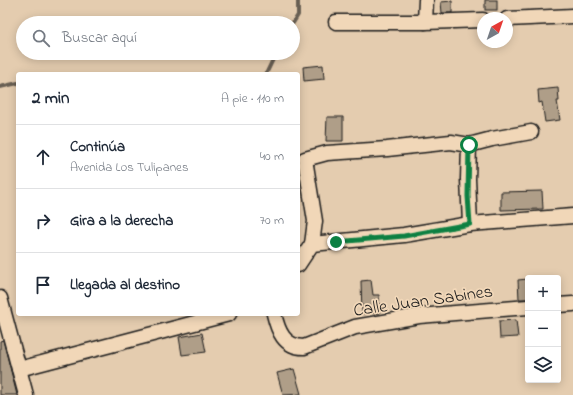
<!DOCTYPE html>
<html lang="es">
<head>
<meta charset="utf-8">
<style>
  body { margin:0; font-family:"Indie Flower",sans-serif; background:#f6f6f7; color:#1f2937 }
  .controls { position:absolute; right:12px; bottom:12px; display:grid; overflow:hidden; border-radius:4px; box-shadow:0 2px 10px #0003 }
  .controls button { width:36px; height:36px; display:grid; place-items:center; padding:0; border:0; border-bottom:1px solid #e0e1e3; background:#fff; color:#1f2937; font:20px sans-serif }
  .compass { position:absolute; left:477px; top:12px; width:36px; height:36px; border-radius:50%; background:#fff; box-shadow:0 2px 10px #0003; rotate:40deg }
  .stop { position:absolute; width:12px; height:12px; margin:-9px; border:3px solid #0b8043; border-radius:50%; background:#fff }
  .stop.end { background:#0b8043; border-color:#fff; box-shadow:0 1px 4px #0008 }
  .list { margin:0; padding:0; list-style:none }
  h2 { display:flex; justify-content:space-between; align-items:center; height:52px; margin:0; padding:0 16px; font-size:17px }
  h2 small { font-size:13px; font-weight:400; color:#747a83 }
  .list li { display:grid; grid-template-columns:26px 1fr auto; gap:12px; align-items:center; box-sizing:border-box; height:64px; padding:0 16px; border-top:1px solid #e0e1e3 }
  .list b { display:block; font-size:15px; white-space:nowrap }
  .list p { margin:0; font-size:13px; white-space:nowrap; color:#747a83 }
  .list em { font-size:13px; font-style:normal; color:#747a83 }
  .icon { flex:none; width:22px; height:22px; fill:none; stroke:currentColor; stroke-width:2; stroke-linecap:round; stroke-linejoin:round }
  .map { position:relative; flex:none; width:573px; height:395px; overflow:hidden }
  .search { position:absolute; background:#fff; box-shadow:0 2px 10px #0003; left:16px; top:16px; width:284px; height:44px; display:flex; align-items:center; gap:10px; box-sizing:border-box; padding:0 14px; border-radius:22px; color:#747a83; font-size:15px }
  .panel { position:absolute; background:#fff; box-shadow:0 2px 10px #0003; left:16px; top:72px; width:284px; height:244px; border-radius:4px }
  .map>svg:first-child { display:block }
  .lines { fill:none; stroke-linecap:round; stroke-linejoin:round }
  .stream { stroke:#685f53; stroke-width:4 }
  .building { fill:#af9e88; stroke:#1c1c1c }
  .street-casing { stroke:#1c1c1c; stroke-width:17 }
  .street { stroke:#f1d7b8; stroke-width:14 }
  .route { stroke:#0b8043; stroke-width:5 }
  .labels { text-anchor:middle; stroke-width:3.5; stroke-linejoin:round; paint-order:stroke }
  .street-label { font-size:18px; fill:#1c1c1c; stroke:#f1d7b8 }
</style>
</head>
<body>
<div class="map">
<svg width="573" height="395" viewBox="0 0 573 395">
  <rect width="100%" height="100%" fill="#e4ccaf"/>
  <filter id="ink" filterUnits="userSpaceOnUse"><feTurbulence type="fractalNoise" baseFrequency=".025" numOctaves="2"/><feDisplacementMap in="SourceGraphic" scale="8" xChannelSelector="R" yChannelSelector="G"/><feConvolveMatrix kernelMatrix="1 2 1 2 8 2 1 2 1" color-interpolation-filters="sRGB"/></filter>
  <g filter="url(#ink)">
    <g class="lines">
      <g class="stream">
        <path d="M293,23L298,15V0"/>
        <path d="M266,74L276,53"/>
        <path d="M0,87L18,83"/>
      </g>
    </g>
    <g class="building">
      <rect x="485" y="0" width="12" height="10"/>
      <path d="M452,1V13H442L441,2Z"/>
      <path d="M323,65L324,79L304,81L303,67Z"/>
      <path d="M558,88L559,101H557L560,120L545,122L542,102L539,103L538,90Z"/>
      <path d="M327,117H343V141H326Z"/>
      <path d="M542,191L543,209L501,210V192Z"/>
      <path d="M528,279V299H519L518,280Z"/>
      <path d="M371,280L373,295H379L380,313L362,314L361,281Z"/>
      <path d="M516,320L518,337L500,338L499,321Z"/>
      <path d="M202,333L206,352L182,355L179,337Z"/>
      <path d="M3,340L11,371L17,395H0V341Z"/>
      <path d="M294,369L301,394L283,395L277,373Z"/>
    </g>
    <g class="lines">
      <defs>
        <g id="street">
          <path d="M507,19L573,16"/>
          <path d="M336,22H425L483,20"/>
          <path d="M425,22L426,0"/>
          <path d="M469,145L468,179L470,224"/>
          <path d="M312,244L315,221L305,159L327,153L387,149L451,142L469,145L492,139L531,132"/>
          <path d="M298,265L312,244L404,235L470,224L573,216"/>
          <path d="M0,298L26,395"/>
          <path d="M558,305L573,304"/>
          <path d="M274,314C278,331 284,347 304,347L355,327L419,316L528,307"/>
          <path d="M19,369L229,314"/>
        </g>
      </defs>
      <use href="#street" class="street-casing"/>
      <use href="#street" class="street"/>
    </g>
  </g>
  <g class="lines" filter="url(#ink)">
    <path class="route" d="M336,242L404,236L470,224L468,196L469,145"/>
  </g>
  <g class="labels">
    <g class="street-label">
      <text transform="translate(423 300) rotate(-8)" y="6">Calle Juan Sabines</text>
    </g>
  </g>
</svg>
<div class="controls">
<button>+</button>
<button>−</button>
<button><svg class="icon" aria-label="layers" viewBox="0 0 24 24"><path d="M12 4l9 5-9 5-9-5zM3 14l9 5 9-5"/></svg></button>
</div>
<svg class="compass" viewBox="-18 -18 36 36"><path d="M0-13l5 13h-10z" fill="#e53935"/><path d="M0 13l5-13h-10z" fill="#747a83"/></svg>
<div class="stop" style="left:469px;top:145px"></div>
<div class="stop end" style="left:336px;top:242px"></div>
<div class="search"><svg class="icon" aria-label="search" viewBox="0 0 24 24"><circle cx="10" cy="10" r="6"/><path d="M15 15l6 6"/></svg>Buscar aquí</div>
<section class="panel">
<h2>2 min<small>A pie · 110 m</small></h2>
<ul class="list">
<li><svg class="icon" aria-label="ahead" viewBox="0 0 24 24"><path d="M12 20V5M6 11l6-6 6 6"/></svg><div><b>Continúa</b><p>Avenida Los Tulipanes</p></div><em>40 m</em></li>
<li><svg class="icon" aria-label="right" viewBox="0 0 24 24"><path d="M7 20v-9h11M14 6l5 5-5 5"/></svg><div><b>Gira a la derecha</b></div><em>70 m</em></li>
<li><svg class="icon" aria-label="arrive" viewBox="0 0 24 24"><path d="M6 21V4h12l-3 4 3 4H6"/></svg><div><b>Llegada al destino</b></div></li>
</ul>
</section>
</div>
</body>
</html>
